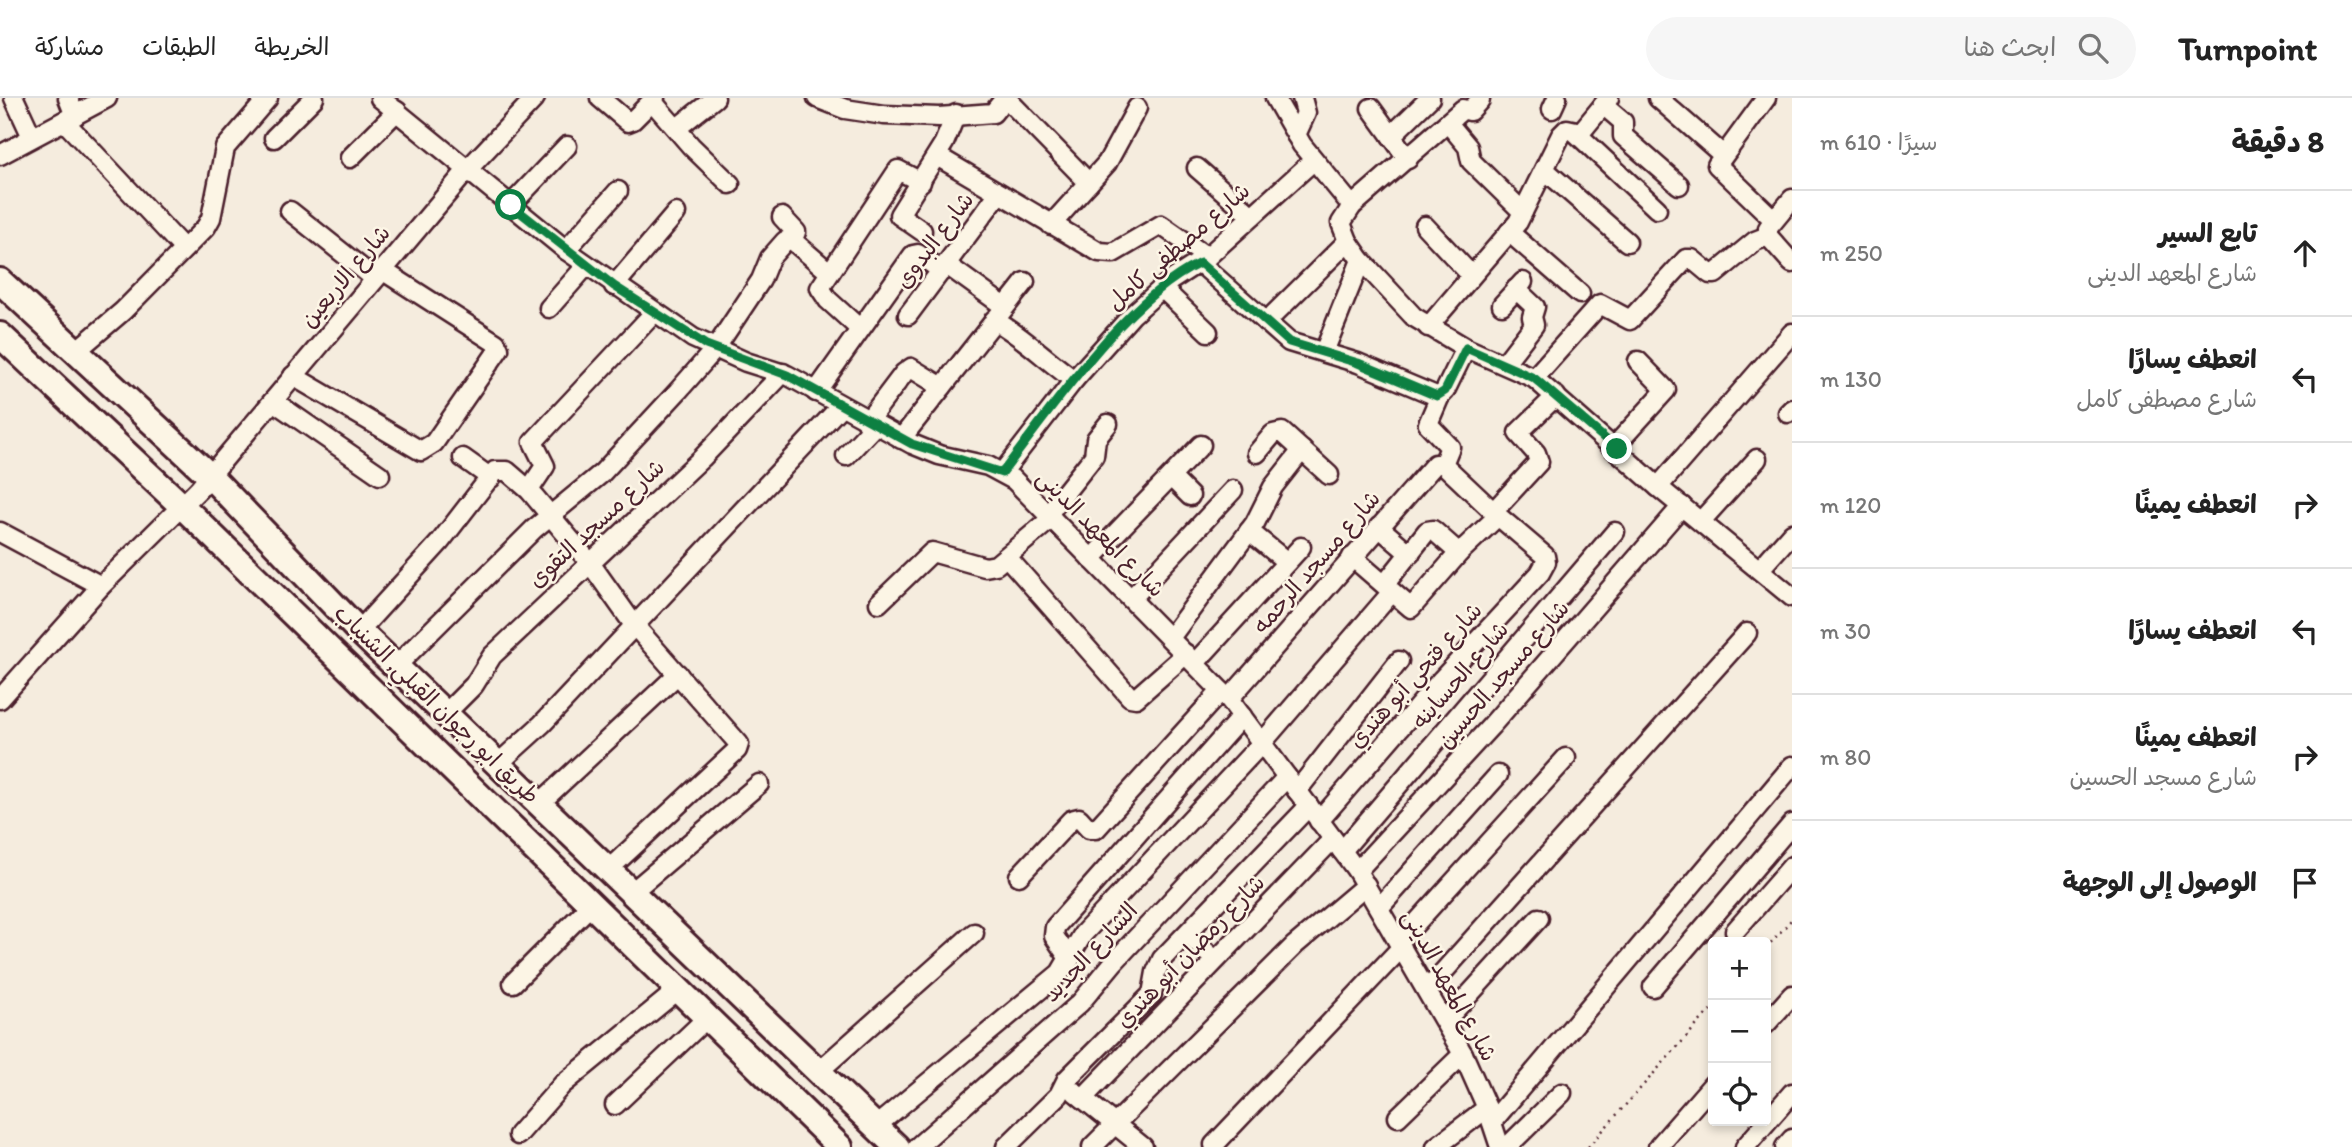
<!DOCTYPE html>
<html lang="ar">
<head>
<meta charset="utf-8">
<style>
  body { margin:0; font-family:Itim,"Playpen Sans Arabic",sans-serif; background:#f6f6f6; color:#222; direction:rtl }
  .controls { position:absolute; right:21px; bottom:21px; display:grid; overflow:hidden; border-radius:7px; box-shadow:0 4px 10px #0003 }
  .controls button { width:63px; height:63px; display:grid; place-items:center; padding:0; border:0; border-bottom:2px solid #e0e0e0; background:#fff; color:#222; font:35px sans-serif }
  .stop { position:absolute; width:21px; height:21px; margin:-16px; border:5px solid #0b8043; border-radius:50%; background:#fff }
  .stop.end { background:#0b8043; border-color:#fff; box-shadow:0 2px 7px #0008 }
  .list { margin:0; padding:0; list-style:none }
  h2 { display:flex; justify-content:space-between; align-items:center; height:91px; margin:0; padding:0 28px; font-size:30px }
  h2 small { font-size:23px; font-weight:400; color:#767676 }
  .list li { display:grid; grid-template-columns:46px 1fr auto; gap:21px; align-items:center; box-sizing:border-box; height:126px; padding:0 28px; border-top:2px solid #e0e0e0 }
  .list b { display:block; font-size:26px; white-space:nowrap }
  .list p { margin:0; font-size:23px; white-space:nowrap; color:#767676 }
  .list em { font-size:23px; font-style:normal; color:#767676 }
  .icon { flex:none; width:38px; height:38px; fill:none; stroke:currentColor; stroke-width:2; stroke-linecap:round; stroke-linejoin:round }
  .map { position:relative; flex:none; width:1792px; height:1049px; overflow:hidden; direction:ltr }
  header { display:flex; align-items:center; gap:42px; box-sizing:border-box; height:98px; padding:0 35px; background:#fff; border-bottom:2px solid #e0e0e0 }
  header strong { font-size:33px }
  nav { display:flex; gap:38px; margin-inline-start:auto; font-size:24px }
  .search { width:490px; height:63px; background:#f6f6f6; display:flex; align-items:center; gap:18px; box-sizing:border-box; padding:0 24px; border-radius:38px; color:#767676; font-size:26px }
  main { display:flex }
  aside { flex:1; background:#fff }
  .map>svg:first-child { display:block }
  .lines { fill:none; stroke-linecap:round; stroke-linejoin:round }
  .street-casing { stroke:#4a1f2b; stroke-width:23 }
  .secondary-casing { stroke:#4a1f2b; stroke-width:30 }
  .path { stroke:#4a1f2b; stroke-width:2.5; stroke-dasharray:2 5; stroke-linecap:butt }
  .street { stroke:#fcf5e5; stroke-width:18 }
  .secondary { stroke:#fcf5e5; stroke-width:24 }
  .route { stroke:#0b8043; stroke-width:9 }
  .labels { text-anchor:middle; stroke-width:5; stroke-linejoin:round; paint-order:stroke }
  .street-label { font-size:23px; fill:#4a1f2b; stroke:#fcf5e5 }
</style>
</head>
<body>
<header>
<strong>Turnpoint</strong>
<div class="search"><svg class="icon" aria-label="search" viewBox="0 0 24 24"><circle cx="10" cy="10" r="6"/><path d="M15 15l6 6"/></svg>ابحث هنا</div>
<nav><a>الخريطة</a><a>الطبقات</a><a>مشاركة</a></nav>
</header>
<main>
<aside>
<h2>8 دقيقة<small>سيرًا · 610 m</small></h2>
<ul class="list">
<li><svg class="icon" aria-label="ahead" viewBox="0 0 24 24"><path d="M12 20V5M6 11l6-6 6 6"/></svg><div><b>تابع السير</b><p>شارع المعهد الدينى</p></div><em>250 m</em></li>
<li><svg class="icon" aria-label="left" viewBox="0 0 24 24"><path d="M17 20v-9H6M10 6l-5 5 5 5"/></svg><div><b>انعطف يسارًا</b><p>شارع مصطفى كامل</p></div><em>130 m</em></li>
<li><svg class="icon" aria-label="right" viewBox="0 0 24 24"><path d="M7 20v-9h11M14 6l5 5-5 5"/></svg><div><b>انعطف يمينًا</b></div><em>120 m</em></li>
<li><svg class="icon" aria-label="left" viewBox="0 0 24 24"><path d="M17 20v-9H6M10 6l-5 5 5 5"/></svg><div><b>انعطف يسارًا</b></div><em>30 m</em></li>
<li><svg class="icon" aria-label="right" viewBox="0 0 24 24"><path d="M7 20v-9h11M14 6l5 5-5 5"/></svg><div><b>انعطف يمينًا</b><p>شارع مسجد الحسين</p></div><em>80 m</em></li>
<li><svg class="icon" aria-label="arrive" viewBox="0 0 24 24"><path d="M6 21V4h12l-3 4 3 4H6"/></svg><div><b>الوصول إلى الوجهة</b></div></li>
</ul>
</aside>
<div class="map">
<svg width="1792" height="1049" viewBox="0 0 1792 1049">
  <rect width="100%" height="100%" fill="#f5ecde"/>
  <filter id="ink" filterUnits="userSpaceOnUse"><feTurbulence type="fractalNoise" baseFrequency=".0143" numOctaves="2"/><feDisplacementMap in="SourceGraphic" scale="14" xChannelSelector="R" yChannelSelector="G"/><feConvolveMatrix kernelMatrix="1 2 1 2 8 2 1 2 1" color-interpolation-filters="sRGB"/></filter>
  <g filter="url(#ink)">
    <g class="lines">
      <defs>
        <g id="street">
          <path d="M14,0L32,39"/>
          <path d="M68,0L75,18"/>
          <path d="M380,0L566,152L693,240L746,264L787,277L912,346L939,357L988,368L1014,382L1229,601L1357,773L1463,956L1487,1010L1500,1049"/>
          <path d="M600,0L628,24L633,22L655,0"/>
          <path d="M817,0L845,11L884,17L939,19L993,15L1005,0"/>
          <path d="M1006,0L1089,85"/>
          <path d="M1275,0L1302,47L1352,108"/>
          <path d="M1658,0L1723,57"/>
          <path d="M1766,0L1717,67L1774,122"/>
          <path d="M1480,2L1470,13L1463,11L1352,108L1341,125L1348,143L1361,162L1414,219L1466,250L1534,280L1658,389L1792,499"/>
          <path d="M652,3L691,48L730,86"/>
          <path d="M1603,7L1623,24V38L1679,87"/>
          <path d="M1371,10L1408,61"/>
          <path d="M1552,11L1557,0"/>
          <path d="M64,23L184,151"/>
          <path d="M1448,25L1468,49L1471,63L1523,114"/>
          <path d="M677,30L715,0"/>
          <path d="M1576,35L1657,111"/>
          <path d="M1296,37L1306,15L1302,0"/>
          <path d="M1391,38L1430,0"/>
          <path d="M274,40L314,0"/>
          <path d="M0,57L107,0"/>
          <path d="M937,58L1099,154L1113,155L1161,127L1207,159"/>
          <path d="M350,60L397,13"/>
          <path d="M1197,70L1252,118"/>
          <path d="M1545,72L1627,144"/>
          <path d="M1792,101L1768,130V138L1792,165"/>
          <path d="M511,107L567,48"/>
          <path d="M290,113L374,180"/>
          <path d="M782,119L796,134L792,142"/>
          <path d="M1051,127L1107,65L1137,10"/>
          <path d="M1425,128L1471,177"/>
          <path d="M922,133L899,117L944,45L956,16"/>
          <path d="M1509,134L1580,196"/>
          <path d="M566,152L618,93"/>
          <path d="M1200,165L1289,244L1358,265L1434,297L1440,298L1445,293L1466,250"/>
          <path d="M947,167L1005,209"/>
          <path d="M614,188L676,115"/>
          <path d="M1162,190L1208,234"/>
          <path d="M1502,207L1523,184"/>
          <path d="M549,210L587,167"/>
          <path d="M908,217L999,95"/>
          <path d="M994,222C1024,239 1046,262 1074,282"/>
          <path d="M1266,224L1348,143"/>
          <path d="M1428,229L1518,124L1561,37L1567,31L1581,34L1609,0"/>
          <path d="M860,231L828,202L820,190L898,72L921,84"/>
          <path d="M75,254L123,213L206,129L211,120L225,50L268,0"/>
          <path d="M1324,254L1361,162"/>
          <path d="M1504,266L1534,227L1532,219L1535,209L1516,191"/>
          <path d="M293,278L421,353L434,345L499,251L496,245L382,172"/>
          <path d="M1534,280L1600,206L1630,222L1686,161H1692L1710,176H1715L1755,143L1768,138"/>
          <path d="M816,294L913,157L918,156L942,173"/>
          <path d="M1440,298L1428,326L1450,349L1443,366"/>
          <path d="M273,303L380,377"/>
          <path d="M1788,315L1792,311"/>
          <path d="M867,324L904,275L911,270L942,289"/>
          <path d="M901,341L1025,184"/>
          <path d="M1614,349L1666,292L1638,263"/>
          <path d="M1257,355L1273,336L1282,334L1329,377"/>
          <path d="M846,358L875,327"/>
          <path d="M463,360L491,380"/>
          <path d="M1443,366L1498,418"/>
          <path d="M1002,375L1074,282L1132,217L1170,183L1207,159L1313,63"/>
          <path d="M1171,379L1190,398"/>
          <path d="M1658,389L1792,235"/>
          <path d="M529,392L545,368L533,344L654,215"/>
          <path d="M1493,414L1539,364L1536,355L1518,335L1556,298"/>
          <path d="M1048,416L1094,358L1096,341L1108,326"/>
          <path d="M1701,423L1757,361"/>
          <path d="M1379,429L1410,456"/>
          <path d="M1249,433L1287,464"/>
          <path d="M0,434L101,488"/>
          <path d="M1007,459L1130,599L1136,600L1186,556"/>
          <path d="M1352,459L1411,510L1459,455"/>
          <path d="M1091,461L1201,347"/>
          <path d="M1760,471L1792,435"/>
          <path d="M1131,501L1233,392"/>
          <path d="M879,505L932,454L985,469L996,467L1052,420"/>
          <path d="M359,533L440,444L495,373H507L529,392L590,465L634,527L739,646L737,652L608,772"/>
          <path d="M1170,540L1255,425L1273,389L1302,352"/>
          <path d="M1195,565L1301,449"/>
          <path d="M397,567L534,431L602,375L678,293L715,251L761,182L770,160L785,143L792,142L829,174"/>
          <path d="M0,601L101,488L198,392L468,71L535,0"/>
          <path d="M1229,601L1435,366H1443"/>
          <path d="M447,614L474,587L492,558L702,360L783,275"/>
          <path d="M499,665L542,626L841,308"/>
          <path d="M1297,693L1399,563"/>
          <path d="M540,705L678,576"/>
          <path d="M1319,723L1442,581L1540,475L1546,464L1545,458L1498,418L1459,455L1433,432L1427,433L1385,486"/>
          <path d="M1342,753L1615,434"/>
          <path d="M1357,773L1491,628L1682,408"/>
          <path d="M1019,778L1071,722L1079,720L1089,731H1096L1221,593"/>
          <path d="M632,794L759,686"/>
          <path d="M1379,810L1498,677"/>
          <path d="M1735,833L1792,768"/>
          <path d="M1187,836L1215,862"/>
          <path d="M1399,844L1566,660"/>
          <path d="M1070,862L1054,838L1055,829L1242,618"/>
          <path d="M513,885L592,806"/>
          <path d="M1653,889L1792,726"/>
          <path d="M1427,892L1747,535"/>
          <path d="M1445,923L1539,820"/>
          <path d="M1766,926L1792,897"/>
          <path d="M819,973L974,835"/>
          <path d="M1075,994L1143,1049"/>
          <path d="M1083,1000L1333,741"/>
          <path d="M615,1007L708,919"/>
          <path d="M1398,1019L1463,956"/>
          <path d="M1492,1024L1792,668"/>
          <path d="M876,1028L1060,875L1083,836L1261,646L1392,494"/>
          <path d="M518,1037L562,987L679,891"/>
          <path d="M1214,1047L1402,849"/>
          <path d="M917,1049L1080,905L1114,864L1287,679"/>
          <path d="M1006,1049L1059,997L1067,981L1152,896L1156,874L1162,861L1309,708"/>
          <path d="M1092,1049L1295,847L1366,787"/>
          <path d="M1436,1049L1487,1010"/>
          <path d="M1507,1049L1562,995"/>
          <path d="M1658,1049L1713,986"/>
          <path d="M1745,1049L1792,995"/>
          <path d="M1785,1049L1792,1041"/>
        </g>
        <g id="secondary">
          <path d="M0,183L210,378L359,533L897,1049"/>
          <path d="M0,237L183,409L840,1049"/>
        </g>
      </defs>
      <use href="#street" class="street-casing"/>
      <use href="#secondary" class="secondary-casing"/>
      <g class="path">
        <path d="M1766,850L1792,821"/>
        <path d="M1588,1049L1713,909"/>
      </g>
      <use href="#street" class="street"/>
      <use href="#secondary" class="secondary"/>
    </g>
  </g>
  <g class="lines" filter="url(#ink)">
    <path class="route" d="M511,107L614,188L706,247L787,277L912,346L1002,375C1052,310 1126,200 1200,165L1289,244L1358,265L1437,298L1445,293L1466,250L1534,280L1617,351"/>
  </g>
  <g class="labels">
    <g class="street-label">
      <text transform="translate(934 142) rotate(-53)" y="8">شارع البدوى</text>
      <text transform="translate(1178 148) rotate(-41)" y="8">شارع مصطفى كامل</text>
      <text transform="translate(345 178) rotate(-50)" y="8">شارع الاربعين</text>
      <text transform="translate(596 425) rotate(-43)" y="8">شارع مسجد التقوى</text>
      <text transform="translate(1101 435) rotate(45)" y="8">شارع المعهد الدينى</text>
      <text transform="translate(1316 464) rotate(-49)" y="8">شارع مسجد الرحمه</text>
      <text transform="translate(1503 576) rotate(-49)" y="8">شارع مسجد الحسين</text>
      <text transform="translate(1415 577) rotate(-48)" y="8">شارع فتحي أبو هندي</text>
      <text transform="translate(1460 577) rotate(-49)" y="8">شارع الحساينه</text>
      <text transform="translate(437 606) rotate(44)" y="8">طريق ابو رجوان القبلي, الشنباب</text>
      <text transform="translate(1190 853) rotate(-46)" y="8">شارع رمضان أبو هندي</text>
      <text transform="translate(1090 854) rotate(-47)" y="8">الشارع الجديد</text>
      <text transform="translate(1450 887) rotate(61)" y="8">شارع المعهد الدينى</text>
    </g>
  </g>
</svg>
<div class="controls">
<button>+</button>
<button>−</button>
<button><svg class="icon" aria-label="locate" viewBox="0 0 24 24"><circle cx="12" cy="12" r="6"/><path d="M12 2v4M12 18v4M2 12h4M18 12h4"/></svg></button>
</div>
<div class="stop" style="left:511px;top:107px"></div>
<div class="stop end" style="left:1617px;top:351px"></div>
</div>
</main>
</body>
</html>
